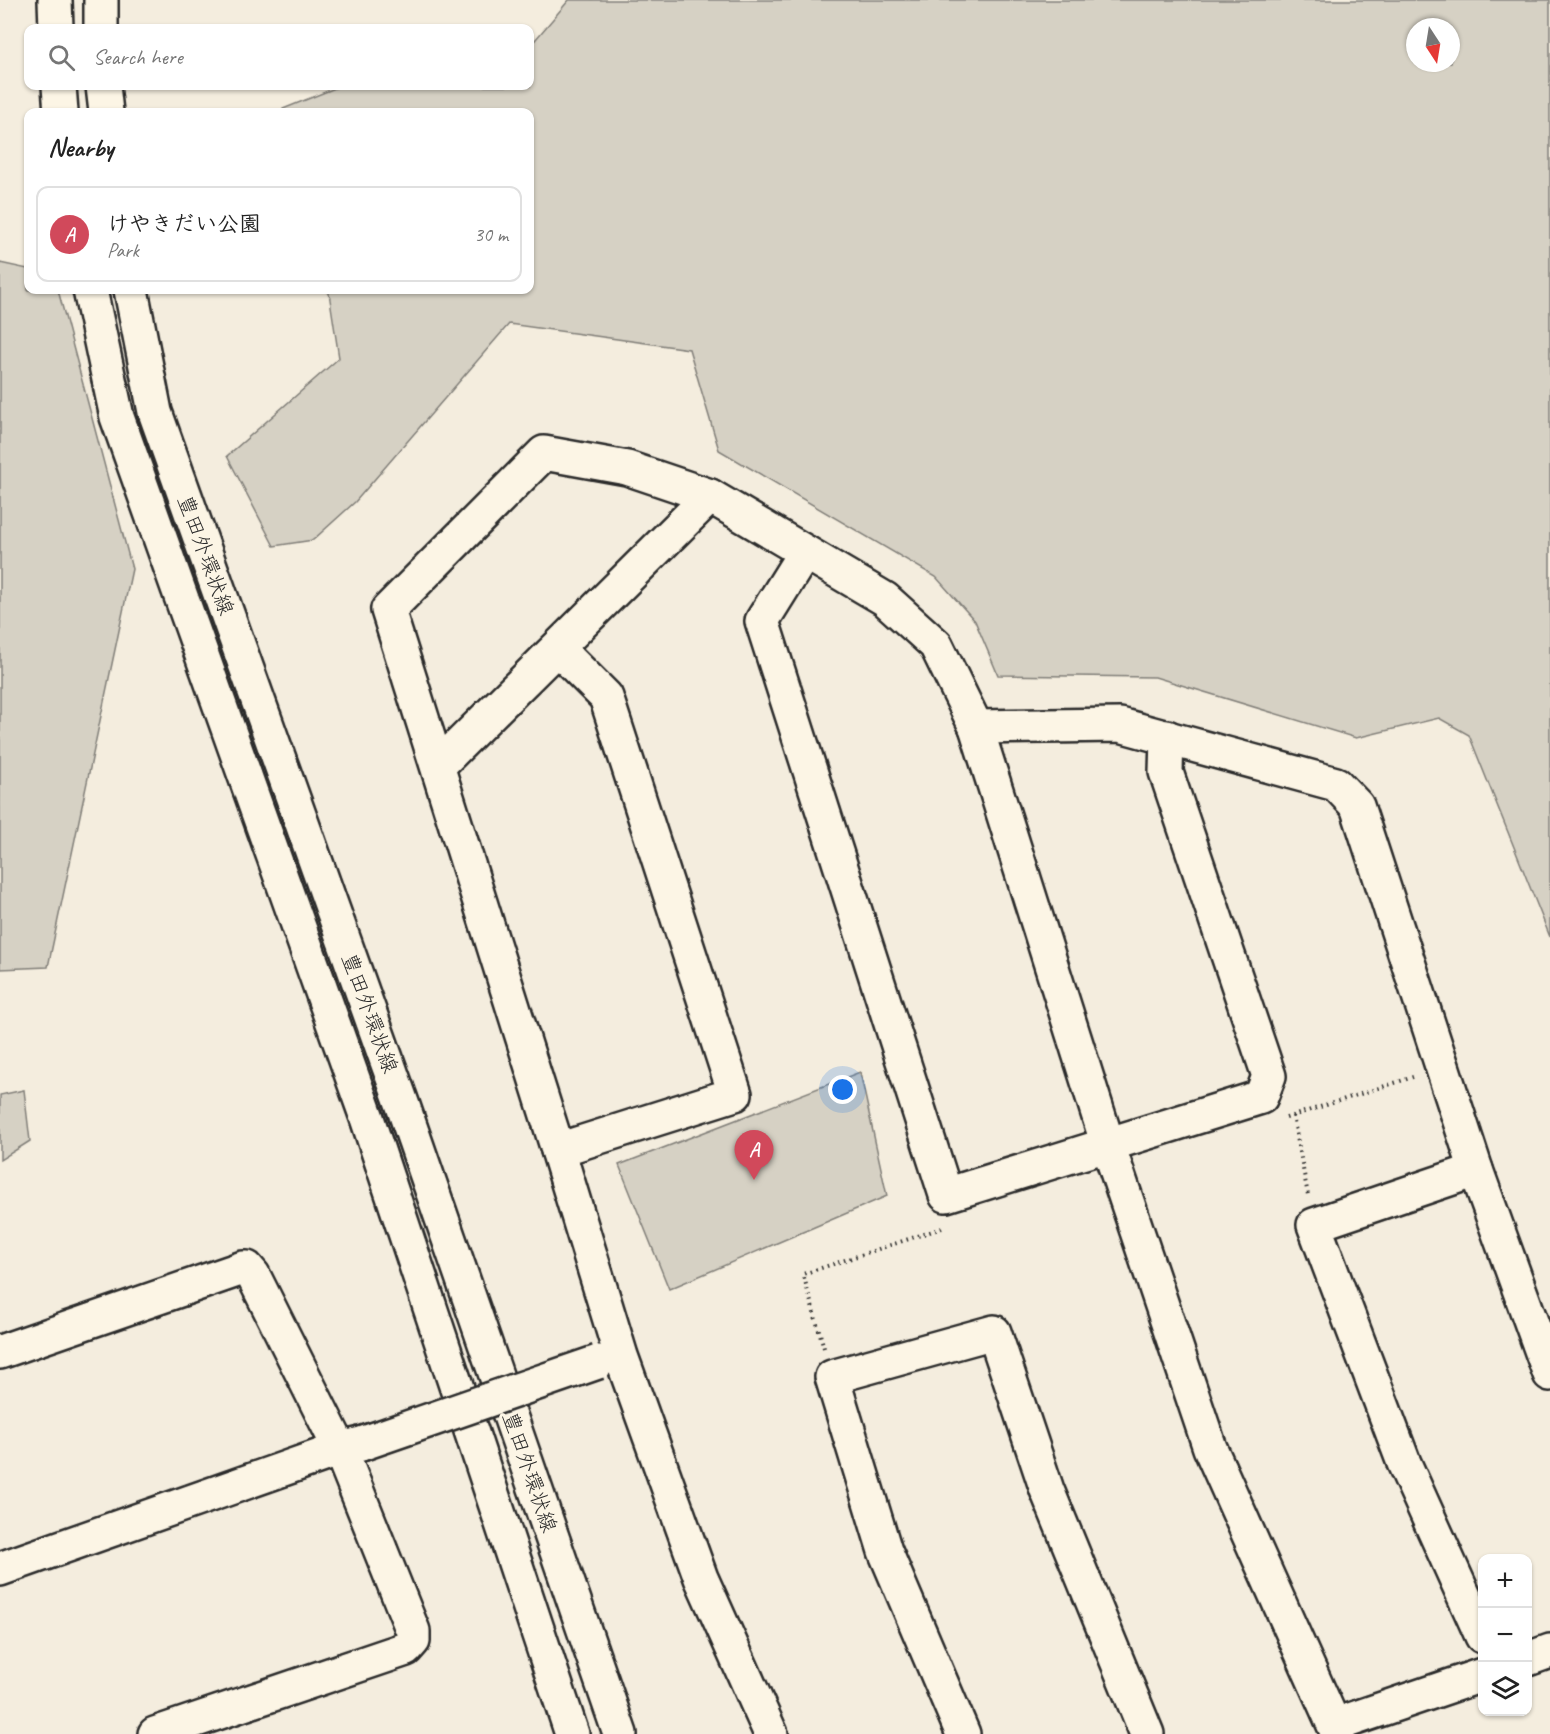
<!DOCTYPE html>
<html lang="en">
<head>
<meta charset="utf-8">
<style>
  body { margin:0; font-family:Caveat,"Klee One",sans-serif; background:#f2f2f2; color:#222 }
  .controls { position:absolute; right:18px; bottom:18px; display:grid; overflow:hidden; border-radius:12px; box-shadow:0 2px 4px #0004 }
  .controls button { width:54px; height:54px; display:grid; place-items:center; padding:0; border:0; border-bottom:2px solid #e0e0e0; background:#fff; color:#222; font:30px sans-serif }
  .compass { position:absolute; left:1406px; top:18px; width:54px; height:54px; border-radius:50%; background:#fff; box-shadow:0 2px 4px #0004; rotate:168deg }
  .you { position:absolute; left:843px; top:1090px; width:21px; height:21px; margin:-15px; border:4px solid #fff; border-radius:50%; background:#1a73e8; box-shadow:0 0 0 9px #1a73e833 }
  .badge { display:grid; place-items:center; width:39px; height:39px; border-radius:50%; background:#d1495b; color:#fff; font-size:20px; font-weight:700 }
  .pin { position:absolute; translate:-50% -50px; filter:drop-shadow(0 2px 3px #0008) }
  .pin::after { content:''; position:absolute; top:32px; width:21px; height:18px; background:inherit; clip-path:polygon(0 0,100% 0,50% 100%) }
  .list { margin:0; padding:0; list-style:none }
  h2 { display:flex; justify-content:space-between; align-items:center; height:78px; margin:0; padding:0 24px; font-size:26px }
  h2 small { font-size:20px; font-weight:400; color:#767676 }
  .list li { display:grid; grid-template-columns:39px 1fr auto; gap:18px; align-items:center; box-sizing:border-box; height:96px; margin:0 12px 12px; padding:0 12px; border:2px solid #e0e0e0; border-radius:12px }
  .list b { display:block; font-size:22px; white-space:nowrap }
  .list p { margin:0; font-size:20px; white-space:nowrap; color:#767676 }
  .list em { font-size:20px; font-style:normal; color:#767676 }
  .icon { flex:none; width:33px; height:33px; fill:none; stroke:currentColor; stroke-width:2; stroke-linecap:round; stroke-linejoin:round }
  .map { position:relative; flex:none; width:1550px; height:1734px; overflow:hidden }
  .search { position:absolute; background:#fff; box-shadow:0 2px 4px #0004; left:24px; top:24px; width:510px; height:66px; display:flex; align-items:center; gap:15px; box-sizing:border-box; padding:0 21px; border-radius:12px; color:#767676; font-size:22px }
  .panel { position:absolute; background:#fff; box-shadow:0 2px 4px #0004; left:24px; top:108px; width:510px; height:186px; border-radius:12px }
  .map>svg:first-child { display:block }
  .green { fill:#d6d1c4; stroke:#807e78; stroke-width:1.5; fill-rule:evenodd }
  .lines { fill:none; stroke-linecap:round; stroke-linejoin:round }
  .minor-casing { stroke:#2b2b2b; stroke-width:38 }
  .path { stroke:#2b2b2b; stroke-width:4; stroke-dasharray:1.5 4.5; stroke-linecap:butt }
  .minor { stroke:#fcf5e5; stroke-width:33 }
  .minor-bridge-casing { stroke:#2b2b2b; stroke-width:38; stroke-linecap:butt }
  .minor-bridge { stroke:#fcf5e5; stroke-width:33 }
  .labels { text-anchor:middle; stroke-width:6; stroke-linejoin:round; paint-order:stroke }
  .street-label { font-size:21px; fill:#2b2b2b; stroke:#fcf5e5 }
</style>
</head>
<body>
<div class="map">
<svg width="1550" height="1734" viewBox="0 0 1550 1734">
  <rect width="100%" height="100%" fill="#f4edde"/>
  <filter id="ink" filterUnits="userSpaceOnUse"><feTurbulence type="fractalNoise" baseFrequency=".0167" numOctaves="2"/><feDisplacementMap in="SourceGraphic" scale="12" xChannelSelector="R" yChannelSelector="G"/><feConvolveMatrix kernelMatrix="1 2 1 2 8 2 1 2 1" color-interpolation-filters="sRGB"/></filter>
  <g filter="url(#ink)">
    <g class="green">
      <path d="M569,0H1550V937L1469,735L1439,718L1356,738L1155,677L998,675L975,621L936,577L719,450L689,349L509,324L355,502L313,540L274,546L227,456L339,358L329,293L326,290H530V112H283V109L340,86H530V46ZM1415,27H1451V63H1415Z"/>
      <path d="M0,263L28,269V290H58L132,569L48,967L0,969Z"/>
      <path d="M860,1072L887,1196L669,1289L619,1165Z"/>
      <path d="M24,1090L30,1141L0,1160V1095Z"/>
    </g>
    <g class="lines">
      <defs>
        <g id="minor">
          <path d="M55,0L56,28"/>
          <path d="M101,28V0"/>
          <path d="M59,86L61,112"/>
          <path d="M103,86L106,112"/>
          <path d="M90,290L117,417L367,1118L572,1734"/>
          <path d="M131,290L155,412L403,1106L620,1734"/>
          <path d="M805,552L762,621L946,1195L1261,1097L1269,1076L1166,772L1167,737"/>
          <path d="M558,649L606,697L735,1094L558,1150"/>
          <path d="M976,727L1120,725L1336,784L1357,806L1476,1170L1550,1374"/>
          <path d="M438,766L710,496"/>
          <path d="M1476,1170L1314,1225L1404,1463L1482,1636"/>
          <path d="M0,1352L243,1268H247L253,1275L340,1449L413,1631V1641L406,1649L155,1734"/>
          <path d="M0,1569L340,1449L361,1444"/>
          <path d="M1528,1659L1550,1651"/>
          <path d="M1335,1725L1482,1675"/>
          <path d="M771,1734L701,1578L621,1356L558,1150L388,610L544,453L627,468L710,496L885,599L936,645L976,727L1108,1145L1210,1448L1338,1734"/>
          <path d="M963,1734L885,1551L832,1377L994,1332L1047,1490L1147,1734"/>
        </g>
      </defs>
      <use href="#minor" class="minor-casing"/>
      <g class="path">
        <path d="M1293,1116L1308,1195"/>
        <path d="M1286,1118L1413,1077"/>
        <path d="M824,1348L803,1274L942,1228"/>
      </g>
      <use href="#minor" class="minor"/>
      <defs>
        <path id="minor-bridge" d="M361,1444L598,1362"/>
      </defs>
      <use href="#minor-bridge" class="minor-bridge-casing"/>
      <use href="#minor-bridge" class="minor-bridge"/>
    </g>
  </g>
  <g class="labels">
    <g class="street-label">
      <text transform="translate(206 555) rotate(70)" y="7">豊田外環状線</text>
      <text transform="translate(370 1013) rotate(70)" y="7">豊田外環状線</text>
      <text transform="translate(530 1472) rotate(71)" y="7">豊田外環状線</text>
    </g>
  </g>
</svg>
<div class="controls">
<button>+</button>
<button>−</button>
<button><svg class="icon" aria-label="layers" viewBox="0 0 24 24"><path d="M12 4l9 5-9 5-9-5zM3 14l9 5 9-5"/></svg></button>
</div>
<svg class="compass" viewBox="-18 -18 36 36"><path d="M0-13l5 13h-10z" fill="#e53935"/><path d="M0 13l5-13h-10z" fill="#767676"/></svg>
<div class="you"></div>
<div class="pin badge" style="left:754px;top:1180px">A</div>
<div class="search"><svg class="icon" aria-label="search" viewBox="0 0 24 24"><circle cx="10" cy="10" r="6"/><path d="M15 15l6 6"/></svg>Search here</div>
<section class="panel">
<h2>Nearby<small></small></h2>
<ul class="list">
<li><span class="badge">A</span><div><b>けやきだい公園</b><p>Park</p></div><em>30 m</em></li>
</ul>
</section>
</div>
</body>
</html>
